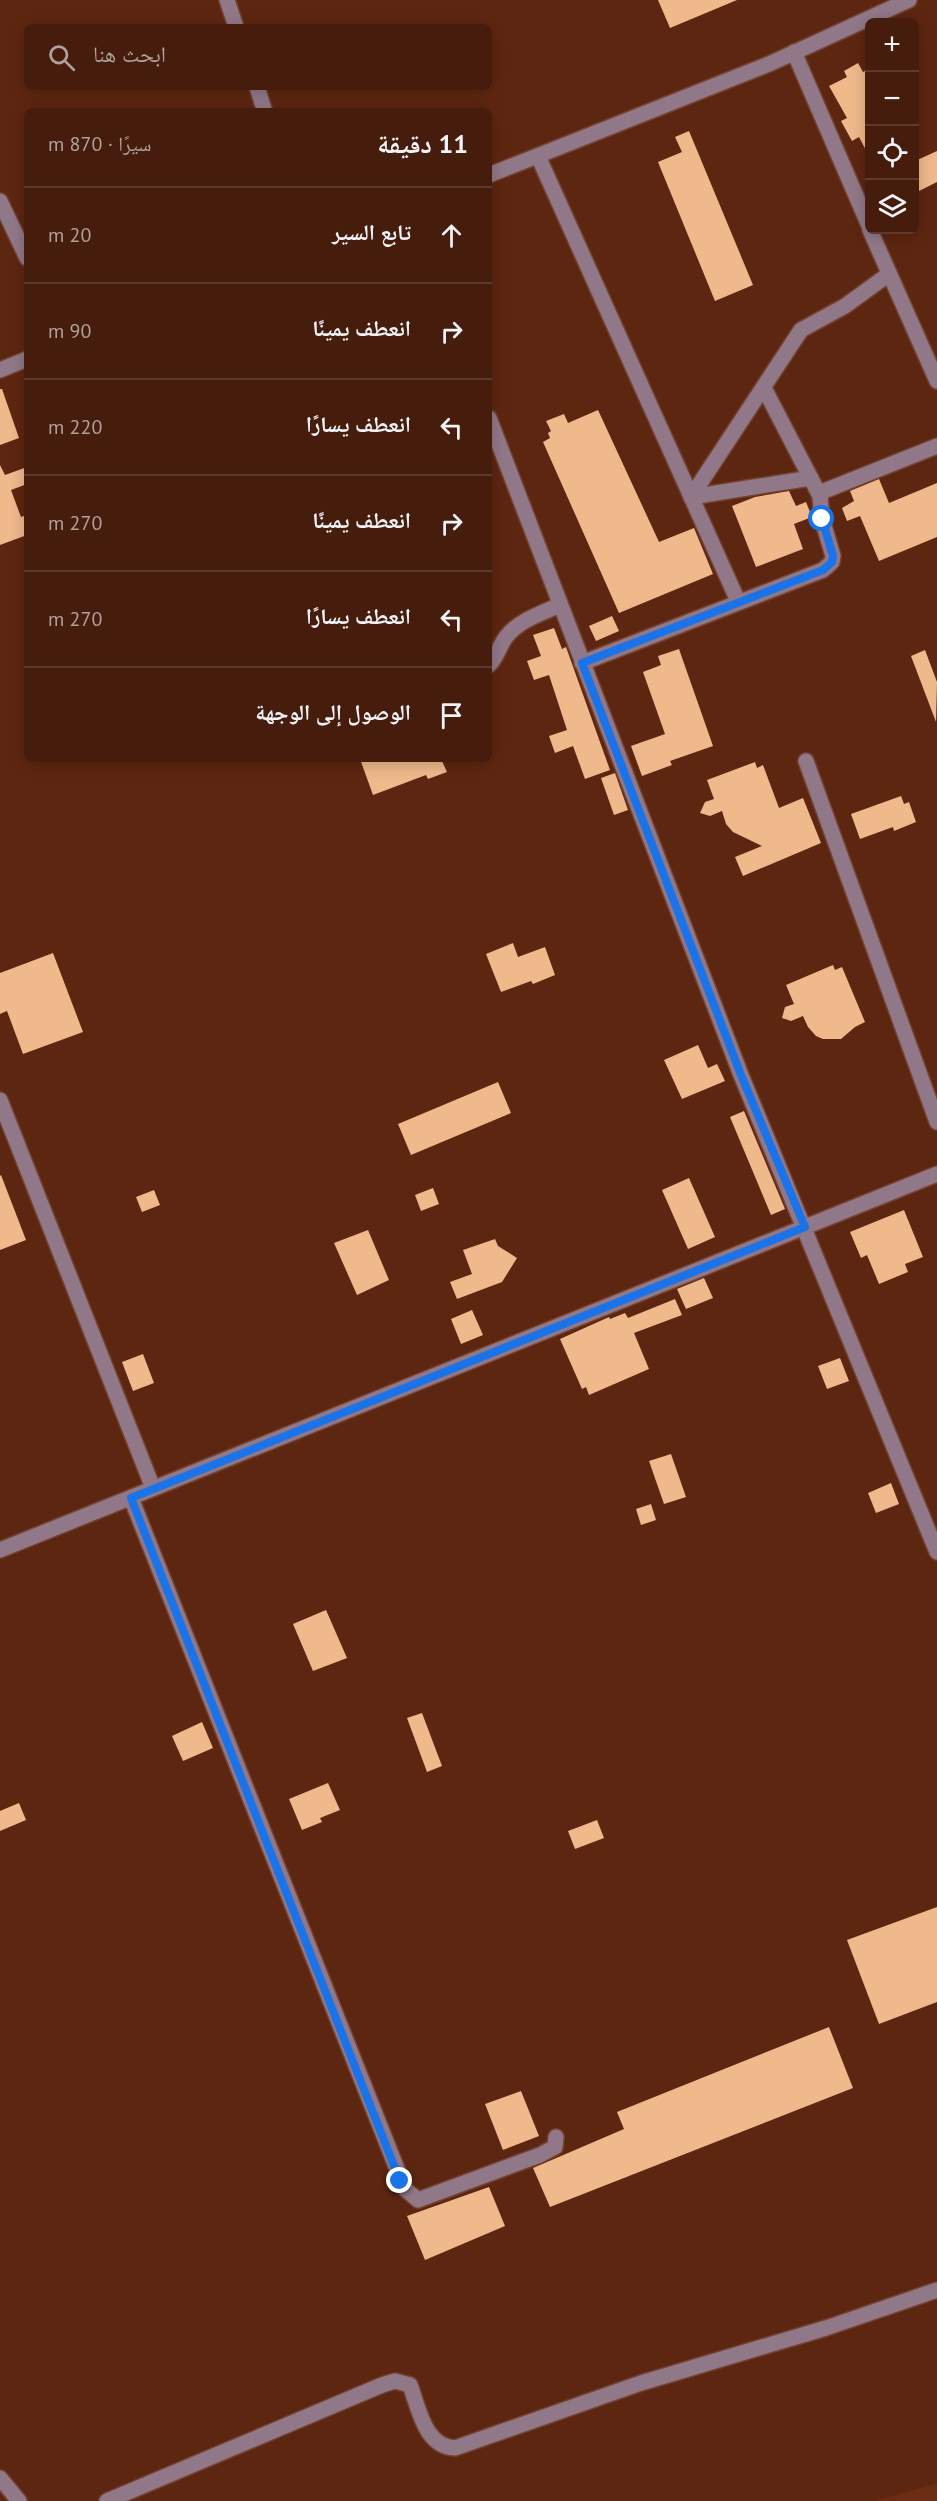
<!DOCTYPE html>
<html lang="ar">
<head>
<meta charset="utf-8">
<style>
  body { margin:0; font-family:"PT Sans","Noto Naskh Arabic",sans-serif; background:#50291b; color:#f1f3f6; direction:rtl }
  .controls { position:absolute; right:18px; top:18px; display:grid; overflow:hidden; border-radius:9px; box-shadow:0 3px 15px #0003 }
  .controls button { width:54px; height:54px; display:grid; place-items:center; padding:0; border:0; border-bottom:2px solid #5e3a2e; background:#461c0d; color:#f1f3f6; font:30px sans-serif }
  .stop { position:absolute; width:18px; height:18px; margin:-14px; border:4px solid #1a73e8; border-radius:50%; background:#fff }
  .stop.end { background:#1a73e8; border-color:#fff; box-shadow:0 2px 6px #0008 }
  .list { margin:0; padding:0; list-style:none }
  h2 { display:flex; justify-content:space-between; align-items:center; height:78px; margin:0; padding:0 24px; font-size:26px }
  h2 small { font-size:20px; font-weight:400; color:#b0a19d }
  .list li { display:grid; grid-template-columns:39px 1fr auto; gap:18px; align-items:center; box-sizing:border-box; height:96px; padding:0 24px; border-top:2px solid #5e3a2e }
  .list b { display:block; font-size:22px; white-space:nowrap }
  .list em { font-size:20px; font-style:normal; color:#b0a19d }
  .icon { flex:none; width:33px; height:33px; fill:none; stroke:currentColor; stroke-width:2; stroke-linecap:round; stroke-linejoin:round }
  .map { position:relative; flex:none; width:937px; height:2501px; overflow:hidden; direction:ltr }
  .search { position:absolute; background:#461c0d; box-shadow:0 3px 15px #0003; left:24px; top:24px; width:468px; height:66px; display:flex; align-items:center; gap:15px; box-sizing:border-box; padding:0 21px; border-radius:9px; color:#b0a19d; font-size:22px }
  .panel { position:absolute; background:#461c0d; box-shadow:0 3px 15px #0003; left:24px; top:108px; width:468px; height:654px; border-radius:9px; direction:rtl }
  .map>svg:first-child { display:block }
  .built { fill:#6a2c13 }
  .building { fill:#efb98c }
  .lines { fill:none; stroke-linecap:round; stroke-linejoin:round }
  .minor-casing { stroke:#744230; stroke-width:18 }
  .minor { stroke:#917888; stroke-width:15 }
  .route { stroke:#1a73e8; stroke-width:8 }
</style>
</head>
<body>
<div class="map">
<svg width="937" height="2501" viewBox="0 0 937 2501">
  <rect width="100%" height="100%" fill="#5d2611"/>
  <path class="built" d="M937,2483V2501H875Z"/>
  <g class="building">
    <path d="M658,0H737L670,28Z"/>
    <path d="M858,63L863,72L870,68V158L859,137L852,141L841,121L847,118L829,86L847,77L844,71Z"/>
    <path d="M689,131L753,285L715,301L658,162L682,152L675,137Z"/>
    <path d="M937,151V182L915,193V161Z"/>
    <path d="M0,389H2L19,438L0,445Z"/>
    <path d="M598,410L659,542L694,528L713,574L619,613L543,442L550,438L548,433L551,431L546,421L564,414L568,423Z"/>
    <path d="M0,465L5,475L27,467V484L11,490L21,517L27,515V535L0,545Z"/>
    <path d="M879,479L889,503L937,483V537L879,561L860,516L847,521L842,508L854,501L850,491Z"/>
    <path d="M789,491L796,506L806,502L812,517L794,524L803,549L756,567L732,506L755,497Z"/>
    <path d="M612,616L619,631L596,641L589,626Z"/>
    <path d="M554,628L562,649L566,647L610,770L585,779L573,746L555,753L549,736L567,730L549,675L534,680L527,661L541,656L533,635Z"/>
    <path d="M679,649L713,746L670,761L672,765L642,776L631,746L665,734L643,672L661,665L658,656Z"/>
    <path d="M925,650L937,682L936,722L911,656Z"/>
    <path d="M360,759H441L447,772L428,779L426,775L373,795Z"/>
    <path d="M755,762L757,768L763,765L779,808L803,798L821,843L743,876L735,857L762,846L733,832L726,824L722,811L710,816L700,813L705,802L714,799L707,780Z"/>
    <path d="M615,773L628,810L614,815L601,778Z"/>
    <path d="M901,796L904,804L909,802L916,822L894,831L893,827L860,839L851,814Z"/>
    <path d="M513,943L518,957L545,947L555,975L533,984L531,981L501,992L486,954Z"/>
    <path d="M53,953L83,1032L23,1054L7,1011L0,1014V973Z"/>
    <path d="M833,965L835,970L842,967L865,1022L855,1027L841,1039H823L816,1036L808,1027L803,1016L791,1021L782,1018L785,1007L794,1004L786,985Z"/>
    <path d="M698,1045L708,1068L717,1064L725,1081L682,1099L664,1060Z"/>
    <path d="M498,1082L511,1113L411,1155L398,1124Z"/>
    <path d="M744,1111L785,1209L771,1215L730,1117Z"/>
    <path d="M1,1175L26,1240L0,1250V1176Z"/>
    <path d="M689,1178L715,1237L688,1249L662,1190Z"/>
    <path d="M433,1188L439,1204L421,1211L415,1195Z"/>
    <path d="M154,1190L160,1205L142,1212L136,1197Z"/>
    <path d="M904,1210L923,1257L905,1264L908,1272L879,1284L867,1255L861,1258L850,1232Z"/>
    <path d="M368,1230L389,1280L357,1295L334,1243Z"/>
    <path d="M495,1239L498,1246L517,1258L502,1282L457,1299L450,1282L472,1274L463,1250Z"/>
    <path d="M704,1278L713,1298L686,1309L677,1289Z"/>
    <path d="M675,1299L682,1315L634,1333L649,1369L589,1395L586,1387L582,1389L560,1339L609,1317L610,1319L625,1313L628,1318Z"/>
    <path d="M472,1310L483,1335L461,1344L451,1319Z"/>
    <path d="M143,1354L154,1383L133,1391L122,1362Z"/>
    <path d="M840,1358L849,1381L827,1389L818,1366Z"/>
    <path d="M671,1454L686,1497L664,1504L649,1461Z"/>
    <path d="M891,1483L899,1504L876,1513L868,1493Z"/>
    <path d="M651,1504L656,1520L641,1525L636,1509Z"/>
    <path d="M326,1610L347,1658L313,1671L293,1624Z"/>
    <path d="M422,1713L442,1766L427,1772L407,1718Z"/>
    <path d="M202,1722L213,1748L183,1761L172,1736Z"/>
    <path d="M328,1783L340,1810L320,1818L322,1822L302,1830L289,1799Z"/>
    <path d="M19,1803L26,1820L0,1831V1811Z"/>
    <path d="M597,1820L604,1838L575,1849L568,1831Z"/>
    <path d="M937,1907V2002L879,2024L847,1940Z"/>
    <path d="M829,2027L853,2088L550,2207L533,2168L624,2129L617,2112Z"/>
    <path d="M521,2091L539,2136L503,2150L485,2104Z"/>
    <path d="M489,2187L505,2226L425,2260L407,2216Z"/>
  </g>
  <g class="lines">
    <defs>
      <g id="minor">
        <path d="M227,0L236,27"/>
        <path d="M794,52L870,228"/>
        <path d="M257,87L264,109"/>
        <path d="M538,156L738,601"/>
        <path d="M489,175L769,64L909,0"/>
        <path d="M0,201L27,258"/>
        <path d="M870,230L937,381"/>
        <path d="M0,370L27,359"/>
        <path d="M489,418L741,1075L937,1552"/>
        <path d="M820,496L824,491L937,446"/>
        <path d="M691,497L801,330L845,306L889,274"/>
        <path d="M691,497L811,478"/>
        <path d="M582,663L823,570L832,562L833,556L822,519L820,496L764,388"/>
        <path d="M489,665C498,656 499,646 506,637C519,620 541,614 559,605"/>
        <path d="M806,761L937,1122"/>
        <path d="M0,1100L153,1488"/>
        <path d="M131,1498L405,2189L418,2200L540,2155L555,2147L556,2137"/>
        <path d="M0,1550L937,1174"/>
        <path d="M0,2478L19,2501"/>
        <path d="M107,2501L382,2385L395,2381L410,2385C419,2409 425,2447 455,2448L641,2383L826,2328L937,2290"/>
      </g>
    </defs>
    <use href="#minor" class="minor-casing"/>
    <use href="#minor" class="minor"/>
  </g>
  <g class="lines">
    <path class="route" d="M400,2181L131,1498L805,1227L741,1075L582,663L823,570L832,562L833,556L822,519"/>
  </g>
</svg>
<div class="controls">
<button>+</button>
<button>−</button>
<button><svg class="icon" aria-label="locate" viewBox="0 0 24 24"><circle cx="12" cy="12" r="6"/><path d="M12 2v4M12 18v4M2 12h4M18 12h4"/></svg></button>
<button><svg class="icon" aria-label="layers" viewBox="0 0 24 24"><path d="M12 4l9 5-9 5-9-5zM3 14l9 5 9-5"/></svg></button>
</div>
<div class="stop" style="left:822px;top:519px"></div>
<div class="stop end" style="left:400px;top:2181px"></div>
<div class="search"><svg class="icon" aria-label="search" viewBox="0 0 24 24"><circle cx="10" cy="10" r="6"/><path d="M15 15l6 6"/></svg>ابحث هنا</div>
<section class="panel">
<h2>11 دقيقة<small>سيرًا · 870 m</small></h2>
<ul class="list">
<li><svg class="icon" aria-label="ahead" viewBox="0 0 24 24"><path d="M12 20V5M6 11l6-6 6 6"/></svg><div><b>تابع السير</b></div><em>20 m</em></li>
<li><svg class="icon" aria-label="right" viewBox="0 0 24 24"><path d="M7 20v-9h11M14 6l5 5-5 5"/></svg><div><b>انعطف يمينًا</b></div><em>90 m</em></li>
<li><svg class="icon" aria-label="left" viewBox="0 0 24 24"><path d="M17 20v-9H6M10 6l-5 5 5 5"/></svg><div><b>انعطف يسارًا</b></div><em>220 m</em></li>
<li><svg class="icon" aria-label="right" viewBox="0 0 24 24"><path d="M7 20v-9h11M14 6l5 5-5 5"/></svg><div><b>انعطف يمينًا</b></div><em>270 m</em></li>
<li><svg class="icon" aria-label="left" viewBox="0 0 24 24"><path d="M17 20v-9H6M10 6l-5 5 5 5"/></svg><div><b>انعطف يسارًا</b></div><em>270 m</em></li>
<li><svg class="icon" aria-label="arrive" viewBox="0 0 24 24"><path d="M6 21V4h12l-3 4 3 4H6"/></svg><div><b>الوصول إلى الوجهة</b></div></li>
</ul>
</section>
</div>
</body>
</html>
